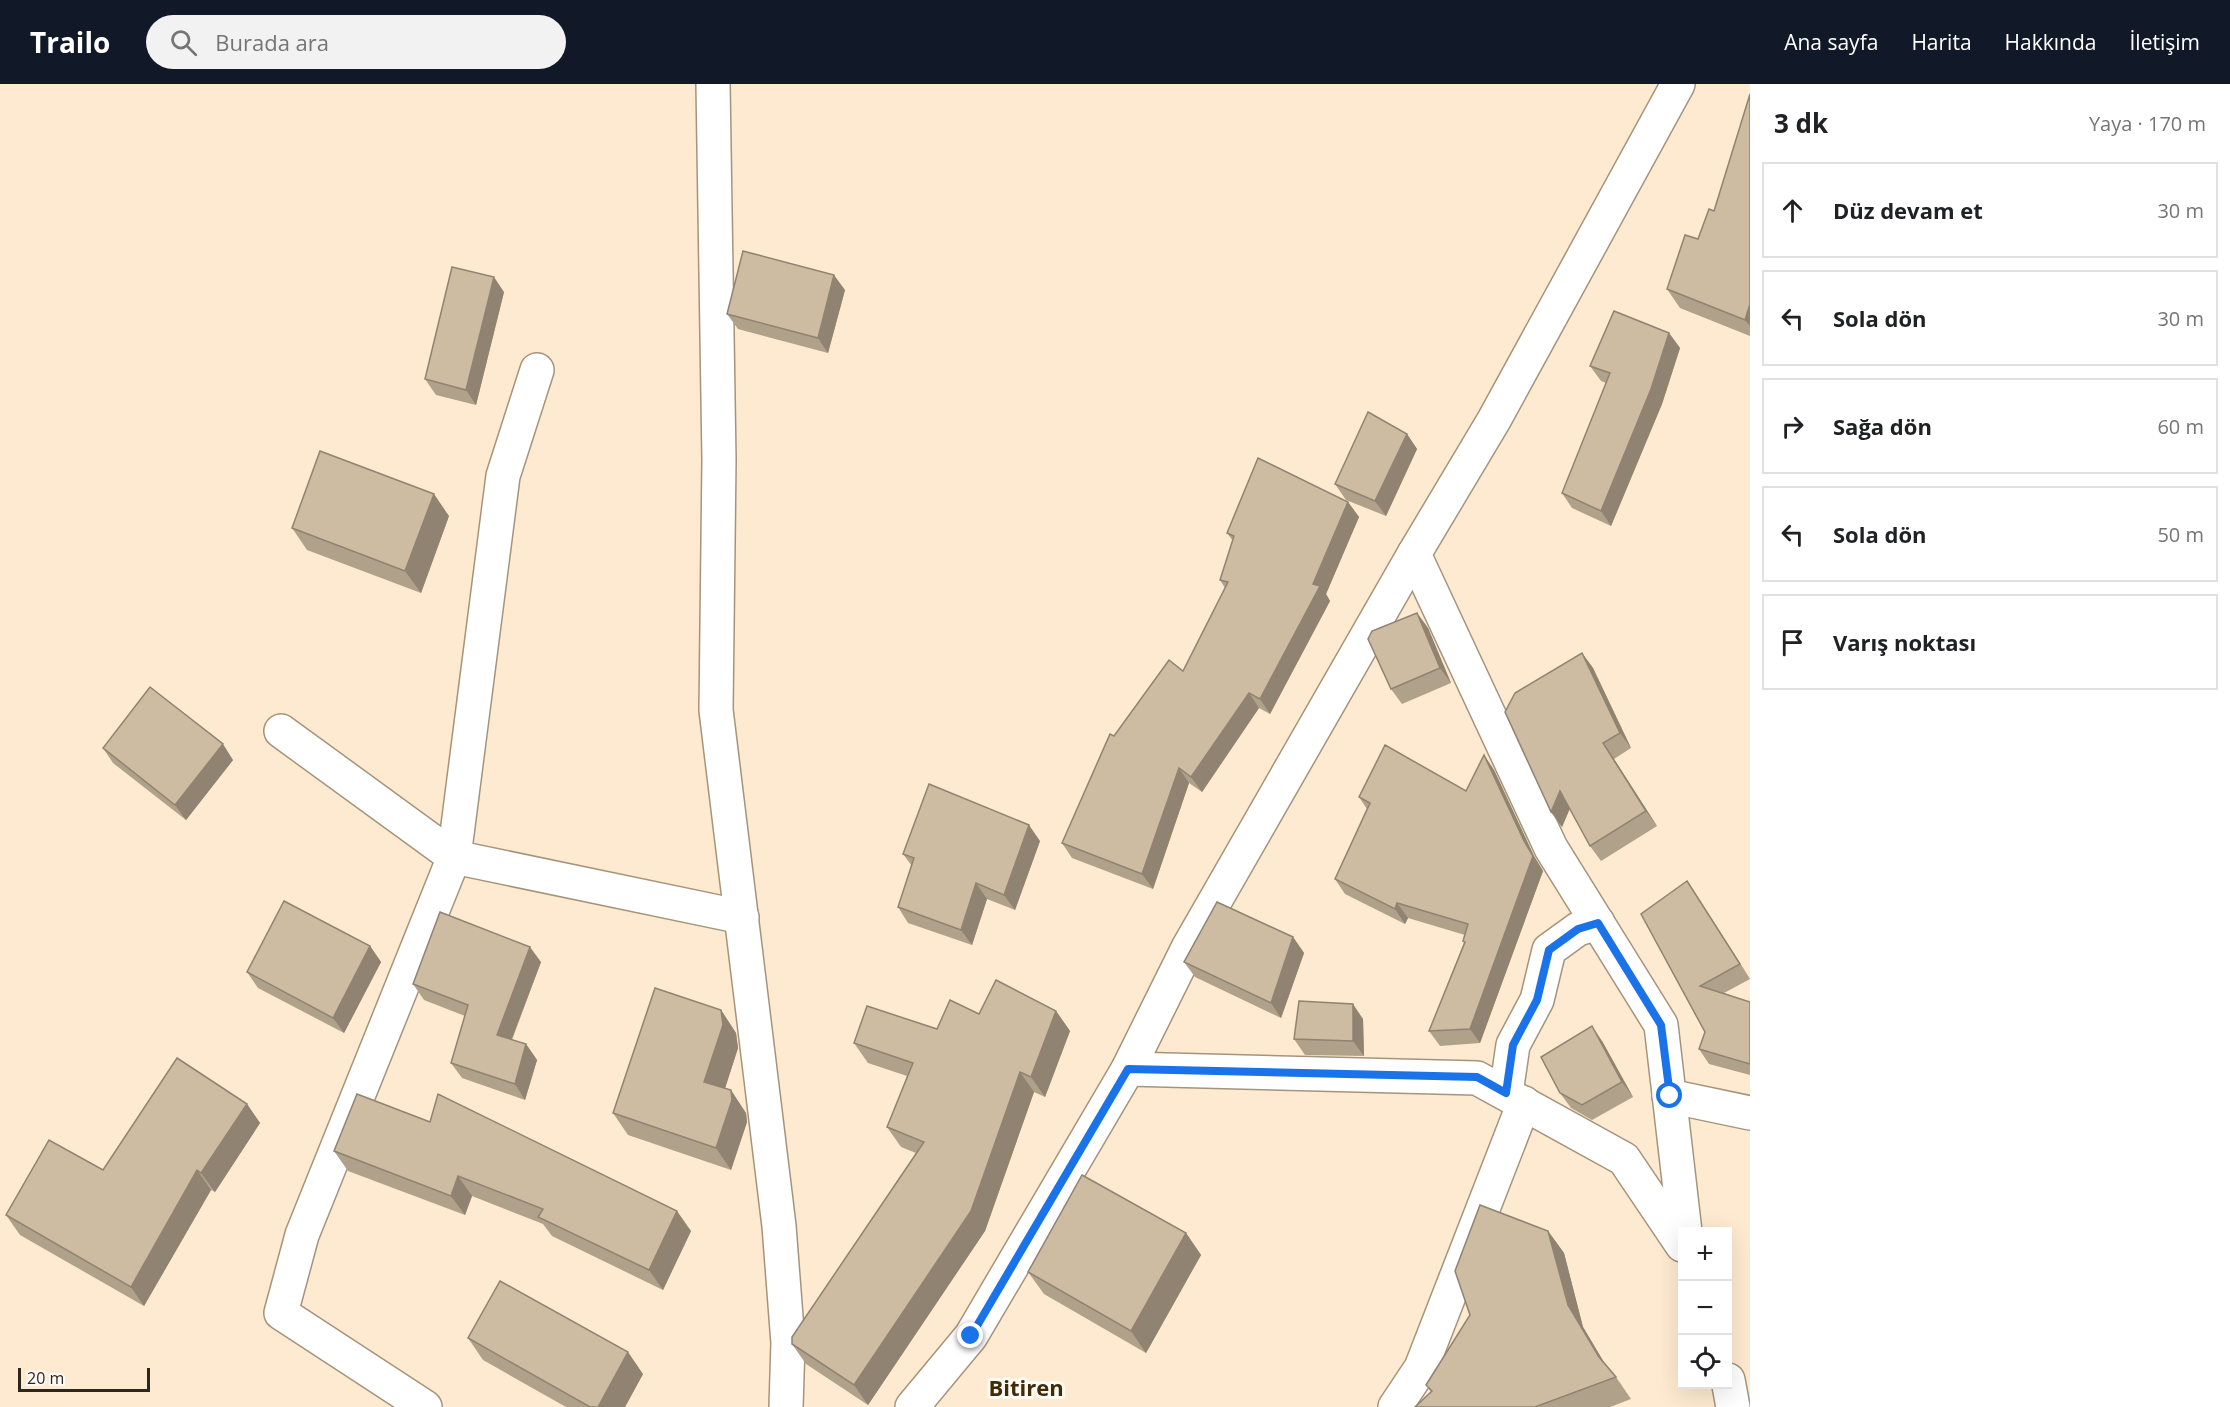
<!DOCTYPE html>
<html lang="tr">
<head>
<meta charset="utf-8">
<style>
  body { margin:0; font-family:"Open Sans",sans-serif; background:#f2f2f2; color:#202124 }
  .controls { position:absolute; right:18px; bottom:18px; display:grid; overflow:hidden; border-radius:0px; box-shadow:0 6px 24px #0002 }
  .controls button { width:54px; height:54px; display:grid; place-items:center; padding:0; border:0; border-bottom:2px solid #e0e0e0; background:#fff; color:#202124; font:30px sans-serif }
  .scale { position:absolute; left:18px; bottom:15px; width:132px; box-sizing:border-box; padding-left:6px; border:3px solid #2d261c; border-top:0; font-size:16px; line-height:21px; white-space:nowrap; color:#2d261c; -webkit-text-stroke:4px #fefaf5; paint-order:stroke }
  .stop { position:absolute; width:18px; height:18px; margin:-14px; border:4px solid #1a73e8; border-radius:50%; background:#fff }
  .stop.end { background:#1a73e8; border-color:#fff; box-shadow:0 2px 6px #0008 }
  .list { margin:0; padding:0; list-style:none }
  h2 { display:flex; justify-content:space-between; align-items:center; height:78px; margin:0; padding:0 24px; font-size:26px }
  h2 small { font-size:20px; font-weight:400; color:#757577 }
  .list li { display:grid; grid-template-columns:39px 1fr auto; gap:18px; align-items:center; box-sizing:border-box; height:96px; margin:0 12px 12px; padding:0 12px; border:2px solid #e0e0e0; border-radius:0px }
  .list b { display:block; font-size:22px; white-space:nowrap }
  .list em { font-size:20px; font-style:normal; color:#757577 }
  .icon { flex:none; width:33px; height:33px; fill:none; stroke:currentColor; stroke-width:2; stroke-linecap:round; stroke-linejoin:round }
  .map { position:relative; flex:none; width:1750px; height:1323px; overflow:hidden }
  header { display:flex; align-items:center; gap:36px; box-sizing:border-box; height:84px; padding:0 30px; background:#111827; color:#fff }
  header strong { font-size:28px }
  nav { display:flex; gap:33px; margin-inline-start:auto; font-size:21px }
  .search { width:420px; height:54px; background:#f2f2f2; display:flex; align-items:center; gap:15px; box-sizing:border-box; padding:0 21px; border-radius:33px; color:#757577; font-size:22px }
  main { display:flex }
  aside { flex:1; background:#fff }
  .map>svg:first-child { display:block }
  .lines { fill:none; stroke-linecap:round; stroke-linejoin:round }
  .street-casing { stroke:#a5947c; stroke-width:36 }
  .secondary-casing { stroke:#a5947c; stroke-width:36 }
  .street { stroke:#fff; stroke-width:33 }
  .secondary { stroke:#fff; stroke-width:33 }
  .wall { fill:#b0a18b }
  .shaded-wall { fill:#908371 }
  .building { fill:#cdbba2; stroke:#908371; stroke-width:1.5 }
  .route { stroke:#1a73e8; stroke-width:8 }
  .labels { text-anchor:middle; stroke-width:6; stroke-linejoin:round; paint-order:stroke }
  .quarter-label { font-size:22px; font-weight:bold; fill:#412b05; stroke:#fefaf5 }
</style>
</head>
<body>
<header>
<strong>Trailo</strong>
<div class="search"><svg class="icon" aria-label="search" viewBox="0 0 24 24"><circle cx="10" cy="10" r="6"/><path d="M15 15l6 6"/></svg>Burada ara</div>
<nav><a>Ana sayfa</a><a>Harita</a><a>Hakkında</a><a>İletişim</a></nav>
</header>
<main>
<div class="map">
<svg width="1750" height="1323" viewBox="0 0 1750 1323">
  <rect width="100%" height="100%" fill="#fdead0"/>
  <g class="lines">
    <defs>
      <g id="street">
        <path d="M713,0L719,376L716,626L779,1142L788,1259L786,1323"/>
        <path d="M1414,470L1551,764L1661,941L1685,1148"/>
        <path d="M281,647L454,773L742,833"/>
        <path d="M1128,985L1477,994L1624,1075L1682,1161"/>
        <path d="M1506,1009L1513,961L1537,916L1549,866L1578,845L1598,839"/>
        <path d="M1669,1012L1750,1029"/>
        <path d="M1728,1296L1733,1323"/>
        <path d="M425,1323L281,1229L302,1151L454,773L503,392L537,286"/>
        <path d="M1395,1323L1421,1284L1524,1019"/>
      </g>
      <path id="secondary" d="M912,1323L971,1252L1128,985L1188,864L1414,470L1494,336L1678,0"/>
    </defs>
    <use href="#street" class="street-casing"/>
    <use href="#secondary" class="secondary-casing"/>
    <use href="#street" class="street"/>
    <use href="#secondary" class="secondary"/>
  </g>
  <g class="wall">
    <path d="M1750,10V252L1680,224L1667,205L1698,155L1714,127Z"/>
    <path d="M845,206L828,269L738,245L727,230Z"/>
    <path d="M504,208L476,321L436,311L425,295Z"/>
    <path d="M1669,249L1680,264L1662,320L1611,442L1572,424L1562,409L1606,299L1601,297L1590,282Z"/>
    <path d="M1407,350L1417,365L1386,432L1346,416L1335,400Z"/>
    <path d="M1348,418L1359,433L1326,510L1330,517L1270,630L1259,624L1202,708L1189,699L1153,805L1072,774L1062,759L1183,587L1225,504L1220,496L1233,457L1227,449Z"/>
    <path d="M449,432L421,509L307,466L292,444Z"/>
    <path d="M1417,529L1428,544L1451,599L1402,620L1391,605Z"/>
    <path d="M1582,569L1593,584L1631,664L1614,675L1657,742L1601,777L1590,762L1570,724L1562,743L1551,728Z"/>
    <path d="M103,664L233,676L186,736L113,679Z"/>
    <path d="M1484,671L1494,686L1534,772L1543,787L1480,959L1440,962L1429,947L1464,859L1463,857L1465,851L1408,834L1405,840L1345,810L1335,795L1367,725L1359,713L1466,707Z"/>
    <path d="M1040,757L1015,826L987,815L972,861L908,839L898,823L912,782L903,770Z"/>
    <path d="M1697,812L1750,895L1724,909L1750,918V991L1709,980L1699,965L1705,948L1641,830Z"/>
    <path d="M1293,853L1304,869L1281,934L1195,893L1184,878Z"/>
    <path d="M370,862L381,878L344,949L258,904L247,888Z"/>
    <path d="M541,878L512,956L526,960L537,976L525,1016L462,994L451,979L465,932L424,916L413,900Z"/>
    <path d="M721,926L736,949L738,964L725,1004L746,1029L747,1038L731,1086L628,1051L613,1029Z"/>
    <path d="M1056,927L1070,947L1045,1013L1034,1008L985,1147L868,1321L806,1280L792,1260L916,1069L901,1063L887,1043L907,992L868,979L854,959L937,945L979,930Z"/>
    <path d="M1363,935L1364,972L1305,971L1294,955Z"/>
    <path d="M1602,957L1633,1013L1592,1036L1571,1024L1560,1009Z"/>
    <path d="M357,1010L691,1147L663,1206L552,1152L543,1140L472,1112L465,1131L348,1087L334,1067Z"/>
    <path d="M247,1020L260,1039L215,1108L211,1106L144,1222L20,1151L6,1131Z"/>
    <path d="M1548,1147L1564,1169L1583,1243L1606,1282L1616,1293L1631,1315L1610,1323H1415L1431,1308L1426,1301Z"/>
    <path d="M1186,1149L1201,1171L1146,1269L1044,1210L1028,1188Z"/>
    <path d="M468,1254L643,1290L625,1323H566L483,1276Z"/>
  </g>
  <g class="shaded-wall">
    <path d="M834,191L845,206L828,269L818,254Z"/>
    <path d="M494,193L504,208L476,321L466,306Z"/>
    <path d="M1750,220V242L1745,236Z"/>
    <path d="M1669,249L1680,264L1662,320L1611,442L1601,427Z"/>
    <path d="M1407,350L1417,365L1386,432L1375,417Z"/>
    <path d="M434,410L449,432L421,509L405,487Z"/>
    <path d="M1348,418L1359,433L1326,510L1330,517L1270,630L1260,615L1313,500Z"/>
    <path d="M1417,529L1428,544L1451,599L1440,584Z"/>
    <path d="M1582,569L1593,584L1631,664L1620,649Z"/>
    <path d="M1249,609L1259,624L1202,708L1191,693Z"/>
    <path d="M1603,659L1614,675L1657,742L1646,727Z"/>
    <path d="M223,660L233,676L186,736L175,721Z"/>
    <path d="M1484,671L1494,686L1534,772L1543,787L1480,959L1470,945L1524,757Z"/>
    <path d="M1179,684L1189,699L1153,805L1142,790Z"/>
    <path d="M1560,707L1571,722L1562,743L1551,728Z"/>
    <path d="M1029,741L1040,757L1015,826L1004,811Z"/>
    <path d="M1687,797L1697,812L1750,895L1740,880Z"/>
    <path d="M976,799L987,815L972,861L961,846Z"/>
    <path d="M1397,819L1408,834L1405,840L1395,825Z"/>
    <path d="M1293,853L1304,869L1281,934L1271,919Z"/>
    <path d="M370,862L381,878L344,949L333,934Z"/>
    <path d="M530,863L541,878L507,967L497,951Z"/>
    <path d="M1353,920L1363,935L1364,972L1353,957Z"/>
    <path d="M721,926L736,949L738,964L720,1020L704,998Z"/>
    <path d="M1056,927L1070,947L1045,1013L1031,993Z"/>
    <path d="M1592,942L1602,957L1633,1013L1622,998Z"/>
    <path d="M526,960L537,976L525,1016L515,1000Z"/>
    <path d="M1020,988L1034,1008L985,1147L868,1321L854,1301Z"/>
    <path d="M731,1006L746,1029L747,1038L731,1086L716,1064Z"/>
    <path d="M247,1020L260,1039L215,1108L201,1089Z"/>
    <path d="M197,1086L211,1106L144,1222L131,1203Z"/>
    <path d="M458,1092L472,1112L465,1131L451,1112Z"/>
    <path d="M677,1127L691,1147L663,1206L649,1186Z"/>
    <path d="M1548,1147L1564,1169L1583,1243L1614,1295L1599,1273L1568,1221Z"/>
    <path d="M1186,1149L1201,1171L1146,1269L1131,1247Z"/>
    <path d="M628,1268L643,1290L625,1323H598Z"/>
  </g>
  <g class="building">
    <path d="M1750,10V220L1745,236L1667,205L1685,151L1698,155L1709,125L1714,127Z"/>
    <path d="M743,167L834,191L818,254L727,230Z"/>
    <path d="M452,183L494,193L466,306L425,295Z"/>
    <path d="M1614,227L1669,249L1651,305L1601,427L1562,409L1610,289L1590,282Z"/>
    <path d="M1368,328L1407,350L1375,417L1335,400Z"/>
    <path d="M320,367L434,410L405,487L292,444Z"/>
    <path d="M1258,374L1348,418L1313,500L1320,502L1260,615L1249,609L1191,693L1179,684L1142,790L1062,759L1110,650L1114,652L1169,576L1183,587L1228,498L1220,496L1234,452L1227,449Z"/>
    <path d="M1417,529L1440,584L1391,605L1368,555L1372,547Z"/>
    <path d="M1582,569L1620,649L1603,659L1646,727L1590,762L1560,707L1551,728L1505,628L1515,609Z"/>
    <path d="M150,603L223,660L175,721L103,664Z"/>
    <path d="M1385,661L1466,707L1484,671L1524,757L1533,772L1470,945L1429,947L1465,858L1463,857L1468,840L1397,819L1395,825L1335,795L1370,719L1359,713Z"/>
    <path d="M929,700L1029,741L1004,811L976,799L961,846L898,823L914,774L903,770Z"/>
    <path d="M1687,797L1740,880L1700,902L1750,918V980L1699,965L1705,948L1641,830Z"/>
    <path d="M284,817L370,862L333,934L247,888Z"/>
    <path d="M1217,818L1293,853L1271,919L1184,878Z"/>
    <path d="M440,828L530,863L497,951L526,960L515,1000L451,979L468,921L413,900Z"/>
    <path d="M996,896L1056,927L1031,993L1020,988L971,1127L854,1301L792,1260V1253L924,1058L887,1043L913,979L854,959L867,922L937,945L950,916L979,930Z"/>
    <path d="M655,904L721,926L723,941L704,998L731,1006L732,1016L716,1064L613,1029Z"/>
    <path d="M1299,917L1353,920V957L1294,955Z"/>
    <path d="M1592,942L1622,998L1582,1021L1560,1009L1541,973Z"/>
    <path d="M177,974L247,1020L201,1089L197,1086L131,1203L6,1131L49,1056L103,1086Z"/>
    <path d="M357,1010L430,1038L438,1010L677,1127L649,1186L538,1133L543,1125L458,1092L451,1112L334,1067Z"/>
    <path d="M1082,1091L1186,1149L1131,1247L1028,1188Z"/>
    <path d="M1480,1121L1548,1147L1568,1221L1599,1273L1616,1293L1535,1323H1415L1432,1307L1426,1301L1470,1231L1455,1187Z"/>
    <path d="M500,1197L628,1268L598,1323H590L468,1254Z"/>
  </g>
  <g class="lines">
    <path class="route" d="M971,1252L1128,985L1477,993L1506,1009L1513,961L1537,916L1549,866L1578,845L1598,839L1661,941L1670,1012"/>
  </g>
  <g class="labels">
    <g class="quarter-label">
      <text x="1026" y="1312">Bitiren</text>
    </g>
  </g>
</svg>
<div class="controls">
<button>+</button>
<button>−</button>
<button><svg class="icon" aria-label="locate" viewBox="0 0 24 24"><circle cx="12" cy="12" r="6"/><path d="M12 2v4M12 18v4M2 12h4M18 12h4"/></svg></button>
</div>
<div class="scale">20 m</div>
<div class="stop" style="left:1670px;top:1012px"></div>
<div class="stop end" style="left:971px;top:1252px"></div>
</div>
<aside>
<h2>3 dk<small>Yaya · 170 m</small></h2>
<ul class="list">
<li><svg class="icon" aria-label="ahead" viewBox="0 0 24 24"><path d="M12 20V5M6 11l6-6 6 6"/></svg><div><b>Düz devam et</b></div><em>30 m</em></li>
<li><svg class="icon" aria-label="left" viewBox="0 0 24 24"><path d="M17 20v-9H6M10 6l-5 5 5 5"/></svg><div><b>Sola dön</b></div><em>30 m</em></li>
<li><svg class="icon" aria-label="right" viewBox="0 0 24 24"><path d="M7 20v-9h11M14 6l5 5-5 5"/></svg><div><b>Sağa dön</b></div><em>60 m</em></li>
<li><svg class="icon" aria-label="left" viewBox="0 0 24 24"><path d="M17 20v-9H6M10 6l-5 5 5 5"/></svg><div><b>Sola dön</b></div><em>50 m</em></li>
<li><svg class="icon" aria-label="arrive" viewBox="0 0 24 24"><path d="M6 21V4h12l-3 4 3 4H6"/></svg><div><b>Varış noktası</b></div></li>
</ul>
</aside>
</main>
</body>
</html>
